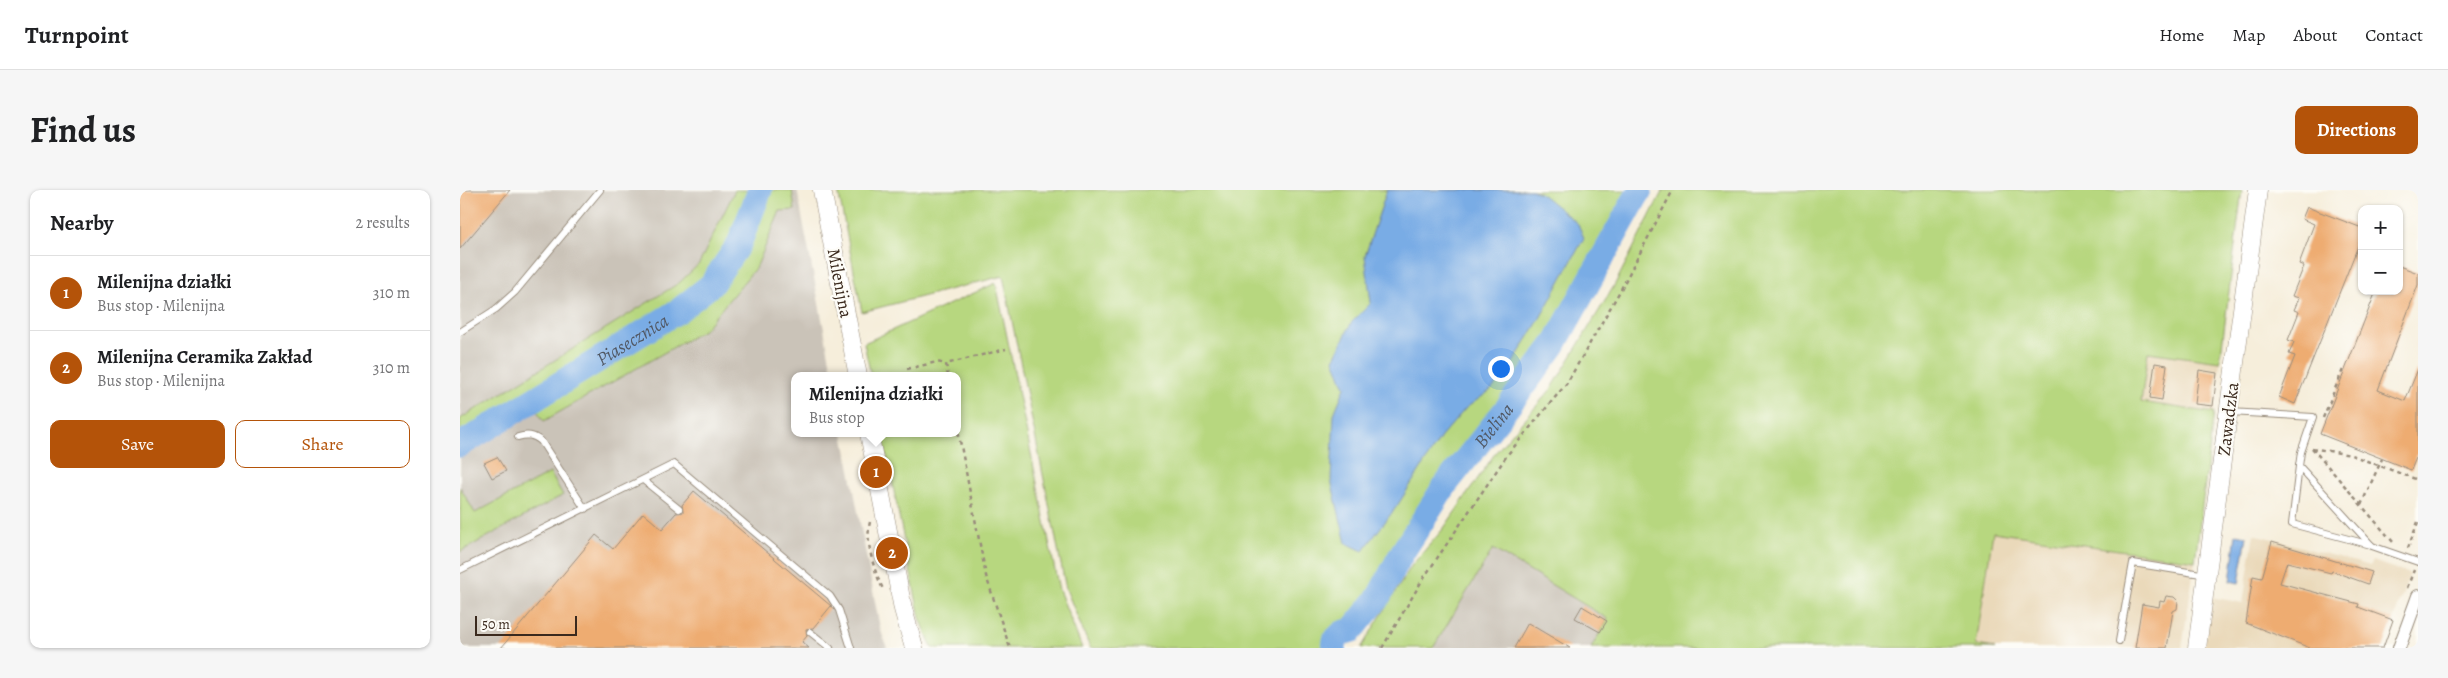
<!DOCTYPE html>
<html lang="en">
<head>
<meta charset="utf-8">
<style>
  body { margin:0; font-family:Alegreya,serif; background:#f6f6f6; color:#202124 }
  .controls { position:absolute; right:15px; top:15px; display:grid; overflow:hidden; border-radius:10px; box-shadow:0 1px 4px #0004 }
  .controls button { width:45px; height:45px; display:grid; place-items:center; padding:0; border:0; border-bottom:1px solid #e0e0e0; background:#fff; color:#202124; font:25px sans-serif }
  .scale { position:absolute; left:15px; bottom:12px; width:102px; box-sizing:border-box; padding-left:5px; border:2px solid #3b2a1e; border-top:0; font-size:14px; line-height:18px; white-space:nowrap; color:#3b2a1e; -webkit-text-stroke:4px #fdfcf7; paint-order:stroke }
  .you { position:absolute; left:1040px; top:178px; width:18px; height:18px; margin:-12px; border:4px solid #fff; border-radius:50%; background:#1a73e8; box-shadow:0 0 0 8px #1a73e833 }
  .badge { display:grid; place-items:center; width:32px; height:32px; border-radius:50%; background:#b45309; color:#fff; font-size:16px; font-weight:700 }
  .pin { position:absolute; translate:-50% -50%; border:2px solid #fff; box-shadow:0 1px 5px #0006 }
  .popup { position:absolute; left:331px; top:182px; width:170px; height:65px; box-sizing:border-box; display:grid; place-content:center; border-radius:10px; background:#fff; filter:drop-shadow(0 1px 4px #0005); font-size:16px; white-space:nowrap; color:#757577 }
  .popup b { font-size:19px; color:#202124 }
  .popup::after { content:''; position:absolute; left:50%; top:100%; margin-left:-10px; border:10px solid transparent; border-top-color:#fff }
  .list { margin:0; padding:0; list-style:none }
  h2 { display:flex; justify-content:space-between; align-items:center; height:65px; margin:0; padding:0 20px; font-size:21px }
  h2 small { font-size:16px; font-weight:400; color:#757577 }
  .list li { display:grid; grid-template-columns:32px 1fr auto; gap:15px; align-items:center; box-sizing:border-box; height:75px; padding:0 20px; border-top:1px solid #e0e0e0 }
  .list b { display:block; font-size:19px; white-space:nowrap }
  .list p { margin:0; font-size:16px; white-space:nowrap; color:#757577 }
  .list em { font-size:16px; font-style:normal; color:#757577 }
  .actions { display:flex; gap:10px; padding:15px 20px }
  .actions a { flex:1; padding:11px 0; border:1px solid #b45309; border-radius:10px; text-align:center; font-size:18px; color:#b45309 }
  .actions .main { background:#b45309; color:#fff }
  .map { position:relative; flex:none; width:1958px; height:458px; overflow:hidden; border-radius:10px }
  header { display:flex; align-items:center; gap:30px; box-sizing:border-box; height:70px; padding:0 25px; background:#fff; border-bottom:1px solid #e0e0e0 }
  header strong { font-size:24px }
  nav { display:flex; gap:28px; margin-inline-start:auto; font-size:18px }
  .intro { display:flex; align-items:center; justify-content:space-between; box-sizing:border-box; height:120px; padding:0 30px }
  h1 { margin:0; font-size:35px }
  .button { padding:12px 22px; border-radius:10px; background:#b45309; color:#fff; font-size:18px; font-weight:700 }
  main { display:flex; gap:30px; padding:0 30px }
  aside { flex:1; background:#fff; border-radius:10px; box-shadow:0 1px 4px #0004 }
  .map>svg:first-child { display:block }
  .built { fill:#ead9ba }
  .industrial { fill:#cac3b8 }
  .green { fill:#b7d77f; stroke:#79804e }
  .water { fill:#79ace5; stroke:#5a6b82 }
  .lines { fill:none; stroke-linecap:round; stroke-linejoin:round }
  .river { stroke:#79ace5; stroke-width:25 }
  .building { fill:#eeac71 }
  .lane-casing { stroke:#988c7c; stroke-width:8 }
  .street-casing { stroke:#988c7c; stroke-width:14 }
  .secondary-casing { stroke:#988c7c; stroke-width:19 }
  .path { stroke:#988c7c; stroke-width:2.5; stroke-dasharray:4 4; stroke-linecap:butt }
  .lane { stroke:#fff; stroke-width:6 }
  .street { stroke:#fff; stroke-width:12 }
  .secondary { stroke:#fff; stroke-width:18 }
  .labels { text-anchor:middle; stroke-width:4.5; stroke-linejoin:round; paint-order:stroke }
  .street-label { font-size:18px; fill:#3b2a1e; stroke:#fdfcf7 }
  .water-label { font-size:19px; font-style:italic; fill:#515864; stroke:#fdfcf7 }
</style>
</head>
<body>
<header>
<strong>Turnpoint</strong>
<nav><a>Home</a><a>Map</a><a>About</a><a>Contact</a></nav>
</header>
<div class="intro"><h1>Find us</h1><a class="button">Directions</a></div>
<main>
<aside>
<h2>Nearby<small>2 results</small></h2>
<ul class="list">
<li><span class="badge">1</span><div><b>Milenijna działki</b><p>Bus stop · Milenijna</p></div><em>310 m</em></li>
<li><span class="badge">2</span><div><b>Milenijna Ceramika Zakład</b><p>Bus stop · Milenijna</p></div><em>310 m</em></li>
</ul>
<div class="actions"><a class="main">Save</a><a>Share</a></div>
</aside>
<div class="map">
<svg width="1958" height="458" viewBox="0 0 1958 458">
  <rect width="100%" height="100%" fill="#fdfcf7"/>
  <filter id="ink" filterUnits="userSpaceOnUse"><feTurbulence type="fractalNoise" baseFrequency=".02" numOctaves="2"/><feDisplacementMap in="SourceGraphic" scale="10" xChannelSelector="R" yChannelSelector="G"/><feConvolveMatrix kernelMatrix="1 2 1 2 8 2 1 2 1" color-interpolation-filters="sRGB"/></filter>
  <filter id="wash" filterUnits="userSpaceOnUse"><feTurbulence type="fractalNoise" baseFrequency=".0096" numOctaves="4" result="noise"/><feDisplacementMap in="SourceGraphic" scale="20" xChannelSelector="R" yChannelSelector="G"/><feGaussianBlur stdDeviation="1.12" result="paint"/><feColorMatrix in="noise" values="0 0 0 0 0 0 0 0 0 0 0 0 0 0 0 0 0 1.4 0 .05"/><feComposite in="paint" operator="in"/></filter>
  <g filter="url(#wash)">
    <rect width="100%" height="100%" fill="#f6eedb"/>
    <g class="built">
      <path d="M1688,162L1760,172L1754,223L1681,213Z"/>
      <path d="M1532,342L1735,371L1722,458H1535L1516,455Z"/>
      <path d="M1794,344L1910,376L1913,371L1950,384L1923,458H1744L1751,407L1783,413Z"/>
    </g>
    <g class="industrial">
      <path d="M0,0H337L373,186H335V243H383L420,438L427,458H0Z"/>
      <path d="M1033,359L1148,429L1131,458H973Z"/>
    </g>
    <g class="green">
      <path d="M275,0H332L335,20L320,21L297,76L244,140L84,231L77,221L0,267V229L219,93L239,74Z"/>
      <path d="M378,0H1178L1089,152L981,292L879,458H630L606,399L543,86L402,122Z"/>
      <path d="M1203,0H1782L1760,172L1688,162L1681,212L1754,223L1735,371L1533,342L1516,455L1535,458H1131L1148,429L1033,359L973,458H901L952,375L984,338L1036,262L1092,198L1154,96Z"/>
      <path d="M536,93L599,400L622,458H472L460,428L422,243H497V186H411L404,153Z"/>
      <path d="M90,283L103,305L0,362V297L15,323Z"/>
    </g>
    <g class="water">
      <path d="M927,0H1072L1080,3L1118,34L1124,48L1079,130L1049,179L1031,200L1006,218L981,247L937,316L903,361L886,353L871,290L874,224L885,197L874,170L891,133L911,113L905,66Z"/>
      <path d="M1776,344L1787,346L1779,393L1770,391Z"/>
    </g>
    <g class="lines">
      <g class="river">
        <path id="s1" d="M0,255L218,121L251,95L279,54L300,0"/>
        <path id="s2" d="M874,458L875,450L882,443L892,440L918,408L942,363L986,294L1047,218L1094,155L1180,0"/>
      </g>
    </g>
    <g id="blocks">
      <g class="building">
        <path d="M0,0H50L0,59Z"/>
        <path d="M1847,17L1902,38V46L1835,214L1819,207L1835,166L1829,164L1834,152L1828,150L1839,122L1834,120L1839,108L1832,106L1844,76L1839,74L1854,34L1842,29Z"/>
        <path d="M1939,76L1958,83V95L1918,200L1945,211L1958,179V263L1951,280L1860,244L1916,101H1939Z"/>
        <path d="M1695,173L1707,175L1702,210L1690,208Z"/>
        <path d="M1739,180L1757,183L1753,216L1735,214Z"/>
        <path d="M37,267L46,281L32,288L24,273Z"/>
        <path d="M234,301L371,416L353,438L346,439L347,446L342,452L349,458H41L136,345L153,359L183,323L202,339L216,323L223,322L222,315Z"/>
        <path d="M1812,352L1912,382L1908,394L1872,381L1871,383L1827,372L1820,393L1899,414L1898,417L1933,430L1923,458H1850L1786,433L1793,386L1802,388Z"/>
        <path d="M1706,406L1714,407L1718,411L1717,419L1713,421L1707,458H1675L1682,414L1699,417L1700,411L1704,412Z"/>
        <path d="M1122,416L1147,431L1140,442L1115,428Z"/>
        <path d="M1068,433L1110,458H1054Z"/>
      </g>
    </g>
  </g>
  <g filter="url(#ink)">
    <use href="#blocks" fill-opacity="0" stroke="#988c7c" stroke-width="1"/>
    <g class="lines">
      <defs>
        <g id="lane">
          <path d="M0,142L36,119L55,102L140,0"/>
          <path d="M1770,222L1853,227L1841,262L1839,276L1912,356L1958,372"/>
          <path d="M58,247C67,244 73,245 81,251L125,319"/>
          <path d="M1839,276L1832,334L1911,355"/>
          <path d="M183,290L219,319"/>
          <path d="M0,380L214,274L370,406L379,420L391,458"/>
          <path d="M350,442L370,458"/>
          <path d="M1659,451L1673,373L1747,385"/>
        </g>
        <path id="street" d="M1939,458L1958,406"/>
        <g id="secondary">
          <path d="M362,0L398,186"/>
          <path d="M409,243L443,419L454,458"/>
          <path d="M1737,458L1798,0"/>
        </g>
      </defs>
      <use href="#lane" class="lane-casing"/>
      <use href="#street" class="street-casing"/>
      <use href="#secondary" class="secondary-casing"/>
      <g class="path">
        <path d="M447,179L477,172L486,174"/>
        <path d="M488,186L486,174L546,159"/>
        <path d="M1863,228L1884,177"/>
        <path d="M497,235L526,386L550,458"/>
        <path d="M1852,258L1933,352"/>
        <path d="M1852,258L1891,265L1958,290"/>
        <path d="M1901,315L1922,269"/>
        <path d="M410,332C405,352 414,381 423,399"/>
        <path d="M1948,358L1958,332"/>
        <path d="M1947,398L1954,380"/>
        <path d="M922,458L963,389L1048,264L1107,193L1160,101L1213,0"/>
        <path d="M1958,458V457"/>
      </g>
      <use href="#lane" class="lane"/>
      <use href="#street" class="street"/>
      <use href="#secondary" class="secondary"/>
    </g>
  </g>
  <g class="labels">
    <g class="street-label">
      <text transform="translate(380 93) rotate(79)" y="6">Milenijna</text>
      <text transform="translate(1768 229) rotate(-83)" y="6">Zawadzka</text>
    </g>
    <g class="water-label">
      <text dy="7" stroke="none"><textPath href="#s1" startOffset="202">Piasecznica</textPath></text>
      <text dy="7" stroke="none"><textPath href="#s2" startOffset="278">Bielina</textPath></text>
    </g>
  </g>
</svg>
<div class="controls">
<button>+</button>
<button>−</button>
</div>
<div class="scale">50 m</div>
<div class="you"></div>
<div class="pin badge" style="left:416px;top:282px">1</div>
<div class="popup"><b>Milenijna działki</b>Bus stop</div>
<div class="pin badge" style="left:432px;top:363px">2</div>
</div>
</main>
</body>
</html>
